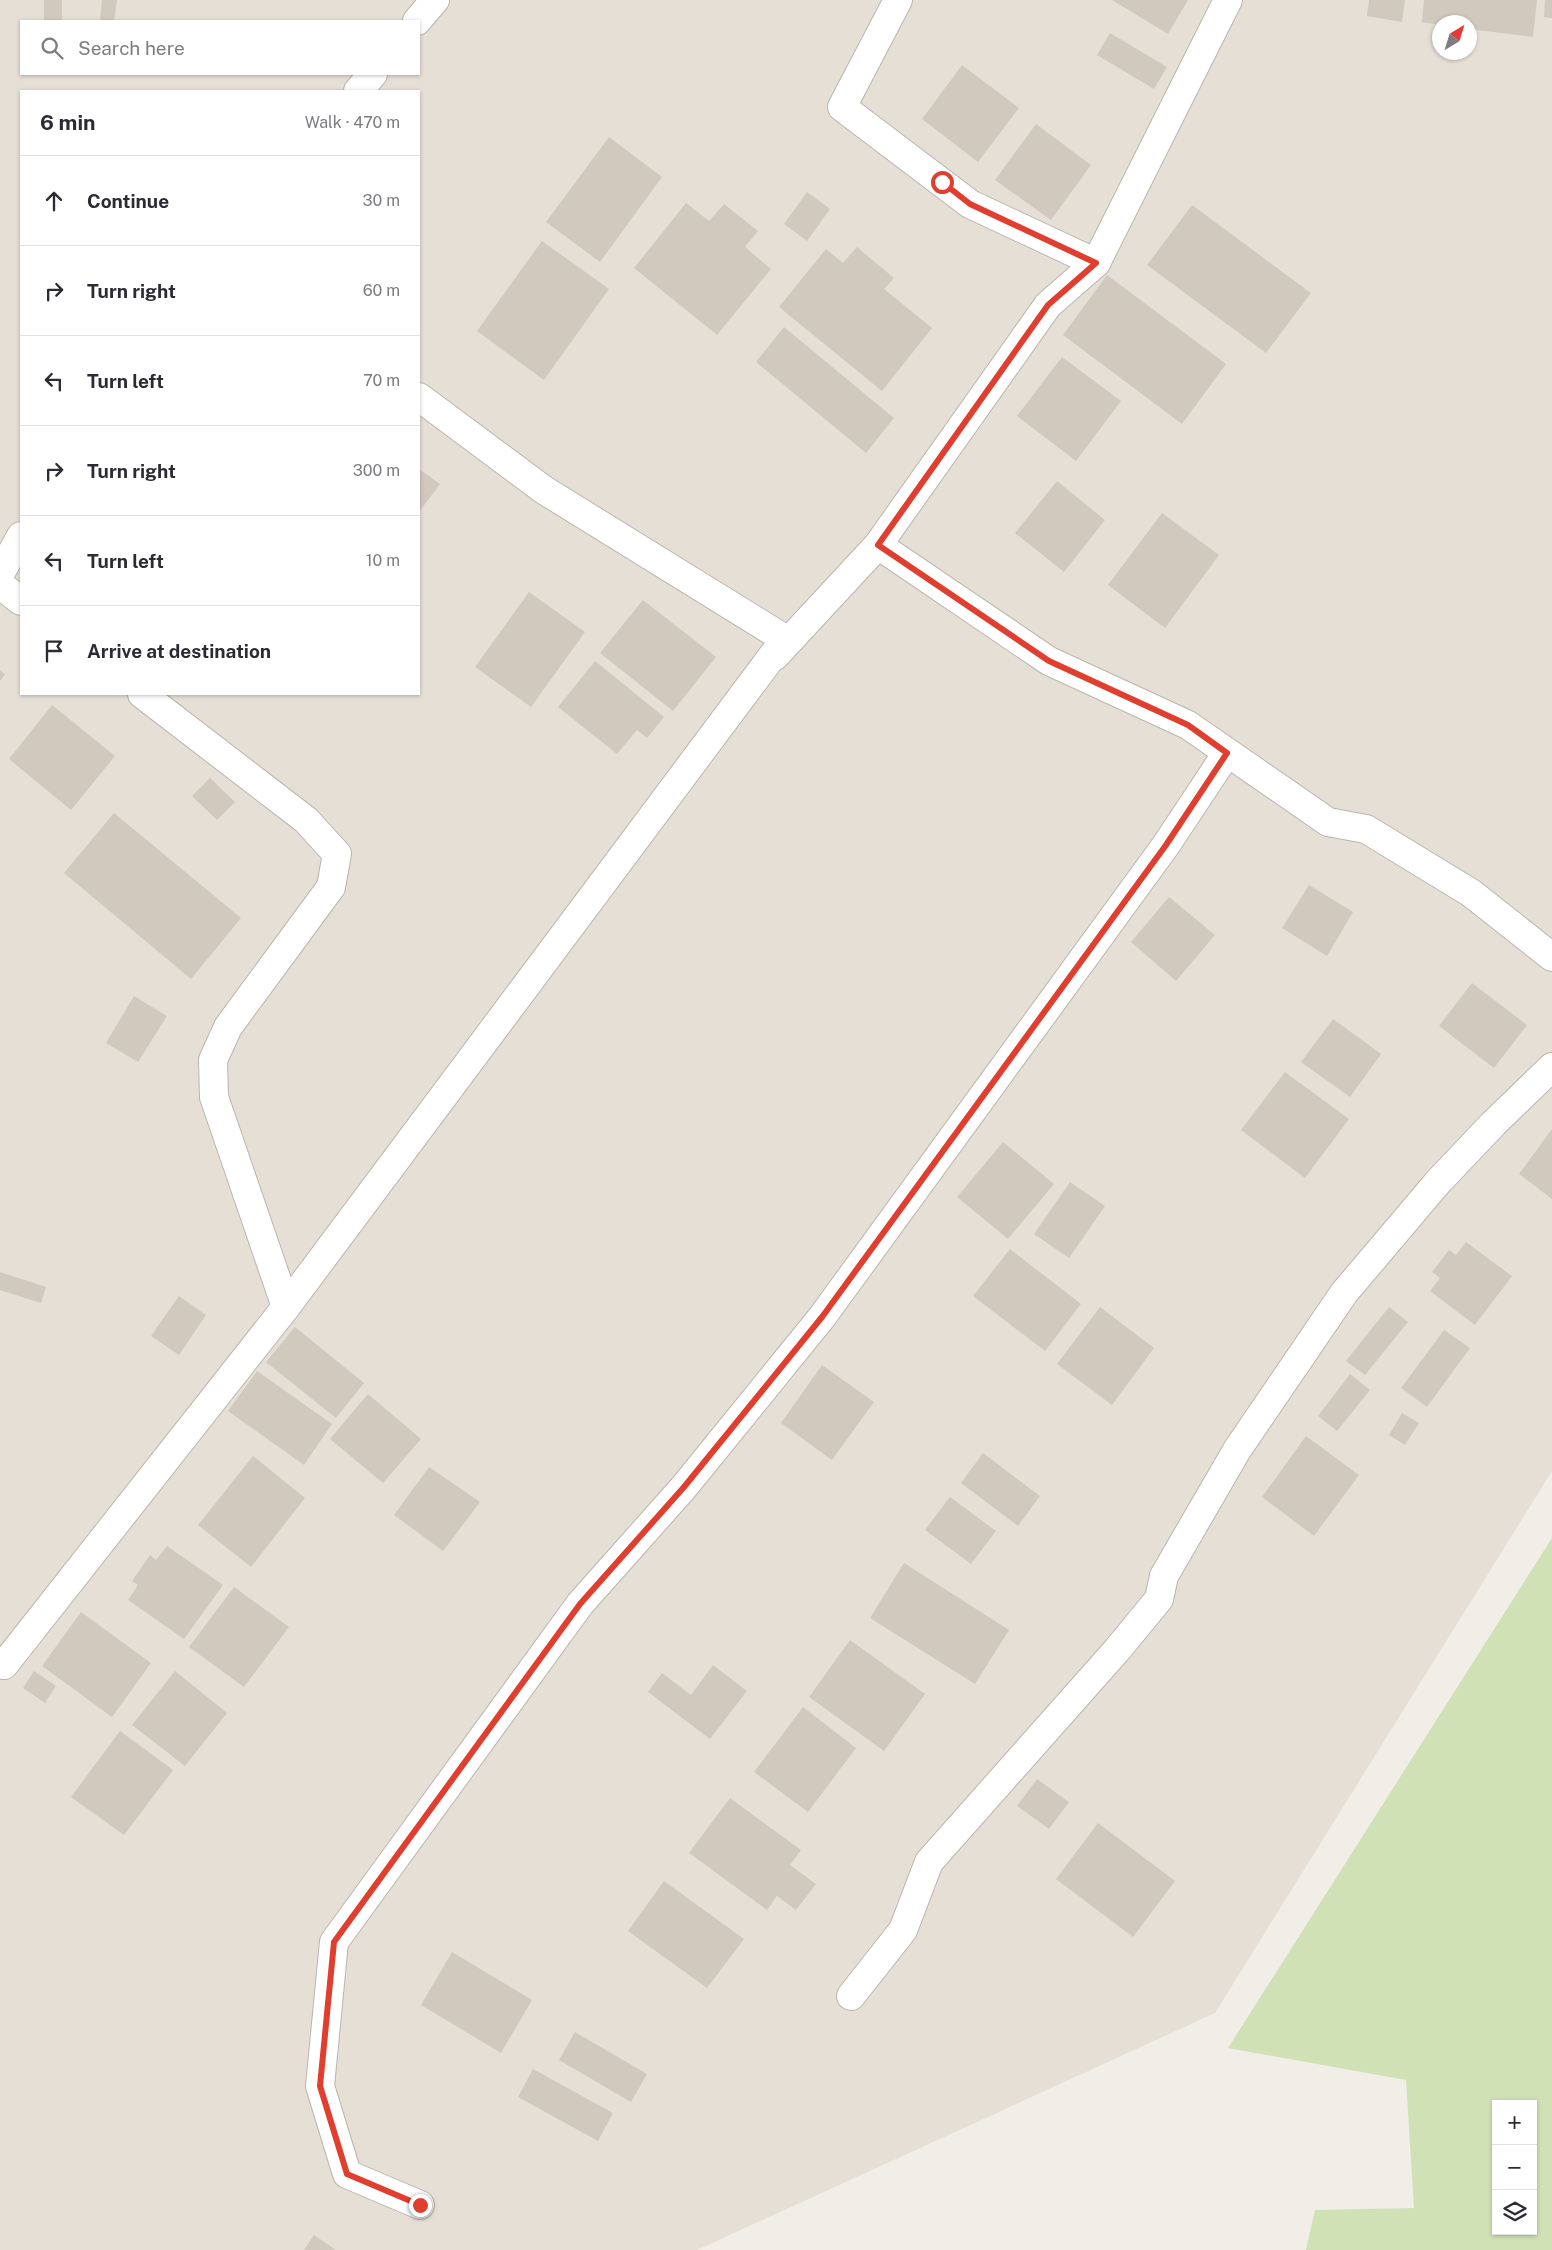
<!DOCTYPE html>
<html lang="en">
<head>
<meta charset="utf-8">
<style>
  body { margin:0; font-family:"Public Sans",sans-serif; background:#f2f2f3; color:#2b2b33 }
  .controls { position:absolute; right:15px; bottom:15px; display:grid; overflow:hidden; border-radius:0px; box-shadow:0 1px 4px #0004 }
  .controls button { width:45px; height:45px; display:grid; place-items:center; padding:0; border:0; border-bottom:1px solid #e1e1e2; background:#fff; color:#2b2b33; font:25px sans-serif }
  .compass { position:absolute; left:1432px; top:15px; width:45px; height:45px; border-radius:50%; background:#fff; box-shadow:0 1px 4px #0004; rotate:38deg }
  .stop { position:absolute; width:15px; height:15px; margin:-11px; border:4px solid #e03f30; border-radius:50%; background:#fff }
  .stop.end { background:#e03f30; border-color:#fff; box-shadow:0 1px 5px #0008 }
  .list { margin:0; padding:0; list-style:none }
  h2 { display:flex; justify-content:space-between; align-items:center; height:65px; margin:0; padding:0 20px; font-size:21px }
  h2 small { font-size:16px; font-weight:400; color:#7c7c81 }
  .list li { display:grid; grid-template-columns:32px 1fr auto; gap:15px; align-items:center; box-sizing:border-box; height:90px; padding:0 20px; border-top:1px solid #e1e1e2 }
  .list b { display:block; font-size:19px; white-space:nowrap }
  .list em { font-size:16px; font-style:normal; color:#7c7c81 }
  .icon { flex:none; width:28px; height:28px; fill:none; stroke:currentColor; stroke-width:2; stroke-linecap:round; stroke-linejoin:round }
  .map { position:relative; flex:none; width:1552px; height:2250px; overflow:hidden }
  .search { position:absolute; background:#fff; box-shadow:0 1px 4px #0004; left:20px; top:20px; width:400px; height:55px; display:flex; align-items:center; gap:12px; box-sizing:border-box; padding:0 18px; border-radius:0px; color:#7c7c81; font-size:19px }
  .panel { position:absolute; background:#fff; box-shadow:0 1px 4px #0004; left:20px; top:90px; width:400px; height:605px; border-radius:0px }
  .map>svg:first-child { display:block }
  .residential { fill:#e5dfd6; fill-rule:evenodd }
  .green { fill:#d0e1b5; fill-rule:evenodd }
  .building { fill:#d2c9be }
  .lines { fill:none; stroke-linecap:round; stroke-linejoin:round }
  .minor-casing { stroke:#bcb5ab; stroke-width:30 }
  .minor { stroke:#fff; stroke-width:28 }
  .route { stroke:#e03f30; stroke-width:6 }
</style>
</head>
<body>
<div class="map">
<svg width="1552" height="2250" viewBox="0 0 1552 2250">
  <rect width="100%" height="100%" fill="#f1eee7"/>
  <path class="residential" d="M0,0H1552V1471L1215,2013L697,2250H0ZM21,21H419V74H21ZM1440,22H1470V52H1440ZM21,91H419V694H21Z"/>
  <path class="green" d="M1552,1538V2250H1306L1315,2210L1414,2208L1406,2080L1228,2048ZM1496,2104H1533V2231H1496Z"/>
  <g class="building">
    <rect x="44" y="0" width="18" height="21"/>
    <path d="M102,0H117L114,21H100Z"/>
    <path d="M1112,0H1188L1168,34Z"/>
    <path d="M1369,0H1405L1402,22L1367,16Z"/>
    <path d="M1424,0H1537L1533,37L1470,29V22H1440V25L1422,22Z"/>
    <path d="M1545,0H1552V18L1544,17Z"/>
    <path d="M1110,33L1167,67L1154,89L1097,55Z"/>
    <path d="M962,65L1019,108L978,162L922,119Z"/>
    <path d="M1036,124L1091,165L1051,220L995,180Z"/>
    <path d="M609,137L662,177L600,262L546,222Z"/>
    <path d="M807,192L830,209L807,241L784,224Z"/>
    <path d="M686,203L709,221L724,204L758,231L745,247L771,269L717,335L634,268Z"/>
    <path d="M1192,205L1311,293L1266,353L1147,265Z"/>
    <path d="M542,241L609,289L544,380L477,331Z"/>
    <path d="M857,247L894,278L884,289L932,328L882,391L779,307L826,249L843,263Z"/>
    <path d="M1107,275L1226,364L1182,424L1063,335Z"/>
    <path d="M784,327L894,418L866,453L756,362Z"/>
    <path d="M1062,357L1121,401L1076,461L1017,416Z"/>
    <path d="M419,469L440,484L419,512Z"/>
    <path d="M1057,481L1105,520L1064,572L1015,533Z"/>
    <path d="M1162,513L1219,555L1165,628L1108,585Z"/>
    <path d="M529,592L585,632L531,707L475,667Z"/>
    <path d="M643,600L716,657L673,711L600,653Z"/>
    <path d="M595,661L664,717L647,738L637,730L617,754L558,707Z"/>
    <path d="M0,670L5,674L0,681Z"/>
    <path d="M52,705L115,756L71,810L9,759Z"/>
    <path d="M210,778L235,802L217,820L192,796Z"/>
    <path d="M114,813L241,918L191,979L64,873Z"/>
    <path d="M1309,885L1353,912L1327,956L1282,928Z"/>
    <path d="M1169,897L1215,935L1176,981L1131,942Z"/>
    <path d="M1472,983L1527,1025L1494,1068L1439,1026Z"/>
    <path d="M134,996L167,1016L138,1062L106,1043Z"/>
    <path d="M1333,1019L1381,1054L1350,1097L1301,1062Z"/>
    <path d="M1285,1072L1349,1119L1305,1178L1241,1130Z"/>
    <path d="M1552,1129V1199L1519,1174Z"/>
    <path d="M1003,1142L1054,1184L1008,1239L957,1197Z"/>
    <path d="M1070,1182L1105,1206L1069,1258L1034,1234Z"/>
    <path d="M1466,1242L1512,1276L1475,1325L1430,1291L1440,1278L1432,1272L1449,1250L1456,1255Z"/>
    <path d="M1010,1249L1081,1304L1045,1351L973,1296Z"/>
    <path d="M0,1272L46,1287L41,1303L0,1290Z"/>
    <path d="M179,1296L206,1315L179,1355L151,1336Z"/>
    <path d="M1100,1307L1154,1348L1112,1405L1057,1364Z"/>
    <path d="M1389,1307L1408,1322L1365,1375L1346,1361Z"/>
    <path d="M295,1327L364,1383L336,1418L266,1362Z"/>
    <path d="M1444,1330L1470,1348L1427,1407L1401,1388Z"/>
    <path d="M822,1365L874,1402L832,1460L781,1423Z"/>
    <path d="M257,1371L332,1424L304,1465L228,1411Z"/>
    <path d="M1350,1374L1370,1390L1337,1431L1318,1416Z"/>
    <path d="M368,1394L421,1439L383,1483L330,1439Z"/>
    <path d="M1402,1413L1419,1423L1405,1445L1389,1435Z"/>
    <path d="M1306,1436L1359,1475L1314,1536L1262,1497Z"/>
    <path d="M983,1453L1040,1496L1018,1526L961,1483Z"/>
    <path d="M253,1456L305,1498L251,1567L198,1525Z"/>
    <path d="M429,1467L480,1502L443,1551L394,1515Z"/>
    <path d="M950,1497L996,1531L971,1564L925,1530Z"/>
    <path d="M167,1546L223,1585L184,1639L128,1600L138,1585L132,1581L150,1555L156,1560Z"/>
    <path d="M904,1563L1009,1630L975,1684L870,1618Z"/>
    <path d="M234,1587L289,1627L244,1687L189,1647Z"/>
    <path d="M81,1612L151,1663L112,1717L42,1666Z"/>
    <path d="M850,1640L925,1694L884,1751L809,1697Z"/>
    <path d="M713,1665L747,1691L710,1739L648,1692L662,1673L691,1695Z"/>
    <path d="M34,1671L56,1686L45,1703L23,1688Z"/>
    <path d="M175,1671L227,1713L185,1766L132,1725Z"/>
    <path d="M803,1707L856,1748L808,1812L754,1772Z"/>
    <path d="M120,1731L173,1770L124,1835L71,1797Z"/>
    <path d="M1037,1779L1069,1802L1049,1829L1017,1806Z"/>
    <path d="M730,1798L801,1850L790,1865L816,1884L796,1910L777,1896L767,1910L689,1853Z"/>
    <path d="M1098,1823L1175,1881L1133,1937L1056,1879Z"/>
    <path d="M664,1881L744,1939L707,1988L628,1931Z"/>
    <path d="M452,1952L532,2000L501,2053L421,2005Z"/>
    <path d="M575,2032L647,2074L631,2102L559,2060Z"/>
    <path d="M533,2069L613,2113L598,2141L518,2097Z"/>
    <path d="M314,2235L336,2250H304Z"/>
  </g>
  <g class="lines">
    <defs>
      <g id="minor">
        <path d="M898,0L842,107L970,204L1096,263"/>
        <path d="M417,21L435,0"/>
        <path d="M358,91L373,74"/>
        <path d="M878,545L1049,661L1188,725L1328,822L1366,829L1471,893L1552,957"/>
        <path d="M0,574L21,536"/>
        <path d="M0,585L21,601"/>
        <path d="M775,656L878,545L1048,305L1096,263L1228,0"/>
        <path d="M142,694L306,820L337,854L331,887L228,1027L213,1060L214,1097L286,1307"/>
        <path d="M4,1665L286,1307L785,639L544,490L419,397"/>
        <path d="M851,1996L903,1930L929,1862L1117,1650L1159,1599L1164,1576L1237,1450L1344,1293L1438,1182L1494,1123L1552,1067"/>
        <path d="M420,2205L347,2174L320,2086L334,1942L580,1604L684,1487L822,1317L1166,845L1227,753"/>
      </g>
    </defs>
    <use href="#minor" class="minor-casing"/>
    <use href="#minor" class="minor"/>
  </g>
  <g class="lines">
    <path class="route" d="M420,2205L347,2174L320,2086L334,1942L580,1604L684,1487L822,1317L1166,845L1227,753L1188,725L1049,661L878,545L1048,305L1096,263L970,204L942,182"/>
  </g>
</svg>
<div class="controls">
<button>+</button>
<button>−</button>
<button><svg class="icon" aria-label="layers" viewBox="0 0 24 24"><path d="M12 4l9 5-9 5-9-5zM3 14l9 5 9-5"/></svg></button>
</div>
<svg class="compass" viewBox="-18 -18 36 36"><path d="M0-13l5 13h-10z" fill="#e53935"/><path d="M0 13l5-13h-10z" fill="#7c7c81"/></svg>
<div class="stop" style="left:942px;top:182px"></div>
<div class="stop end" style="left:420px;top:2205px"></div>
<div class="search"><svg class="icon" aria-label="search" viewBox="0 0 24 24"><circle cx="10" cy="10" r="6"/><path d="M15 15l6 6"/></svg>Search here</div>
<section class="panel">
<h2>6 min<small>Walk · 470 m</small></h2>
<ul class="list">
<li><svg class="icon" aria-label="ahead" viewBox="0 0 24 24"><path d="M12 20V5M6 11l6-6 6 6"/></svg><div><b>Continue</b></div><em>30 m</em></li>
<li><svg class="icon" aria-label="right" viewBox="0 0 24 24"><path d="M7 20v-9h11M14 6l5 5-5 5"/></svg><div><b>Turn right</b></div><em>60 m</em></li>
<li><svg class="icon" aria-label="left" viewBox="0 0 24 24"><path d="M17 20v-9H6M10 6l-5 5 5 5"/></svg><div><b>Turn left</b></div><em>70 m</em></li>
<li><svg class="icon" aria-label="right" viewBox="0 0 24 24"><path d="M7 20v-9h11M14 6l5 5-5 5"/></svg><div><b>Turn right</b></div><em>300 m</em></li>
<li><svg class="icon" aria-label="left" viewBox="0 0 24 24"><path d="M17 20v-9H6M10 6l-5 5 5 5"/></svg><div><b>Turn left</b></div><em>10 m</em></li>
<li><svg class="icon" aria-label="arrive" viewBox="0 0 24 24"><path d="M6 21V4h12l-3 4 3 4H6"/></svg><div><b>Arrive at destination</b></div></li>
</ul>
</section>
</div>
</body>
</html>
